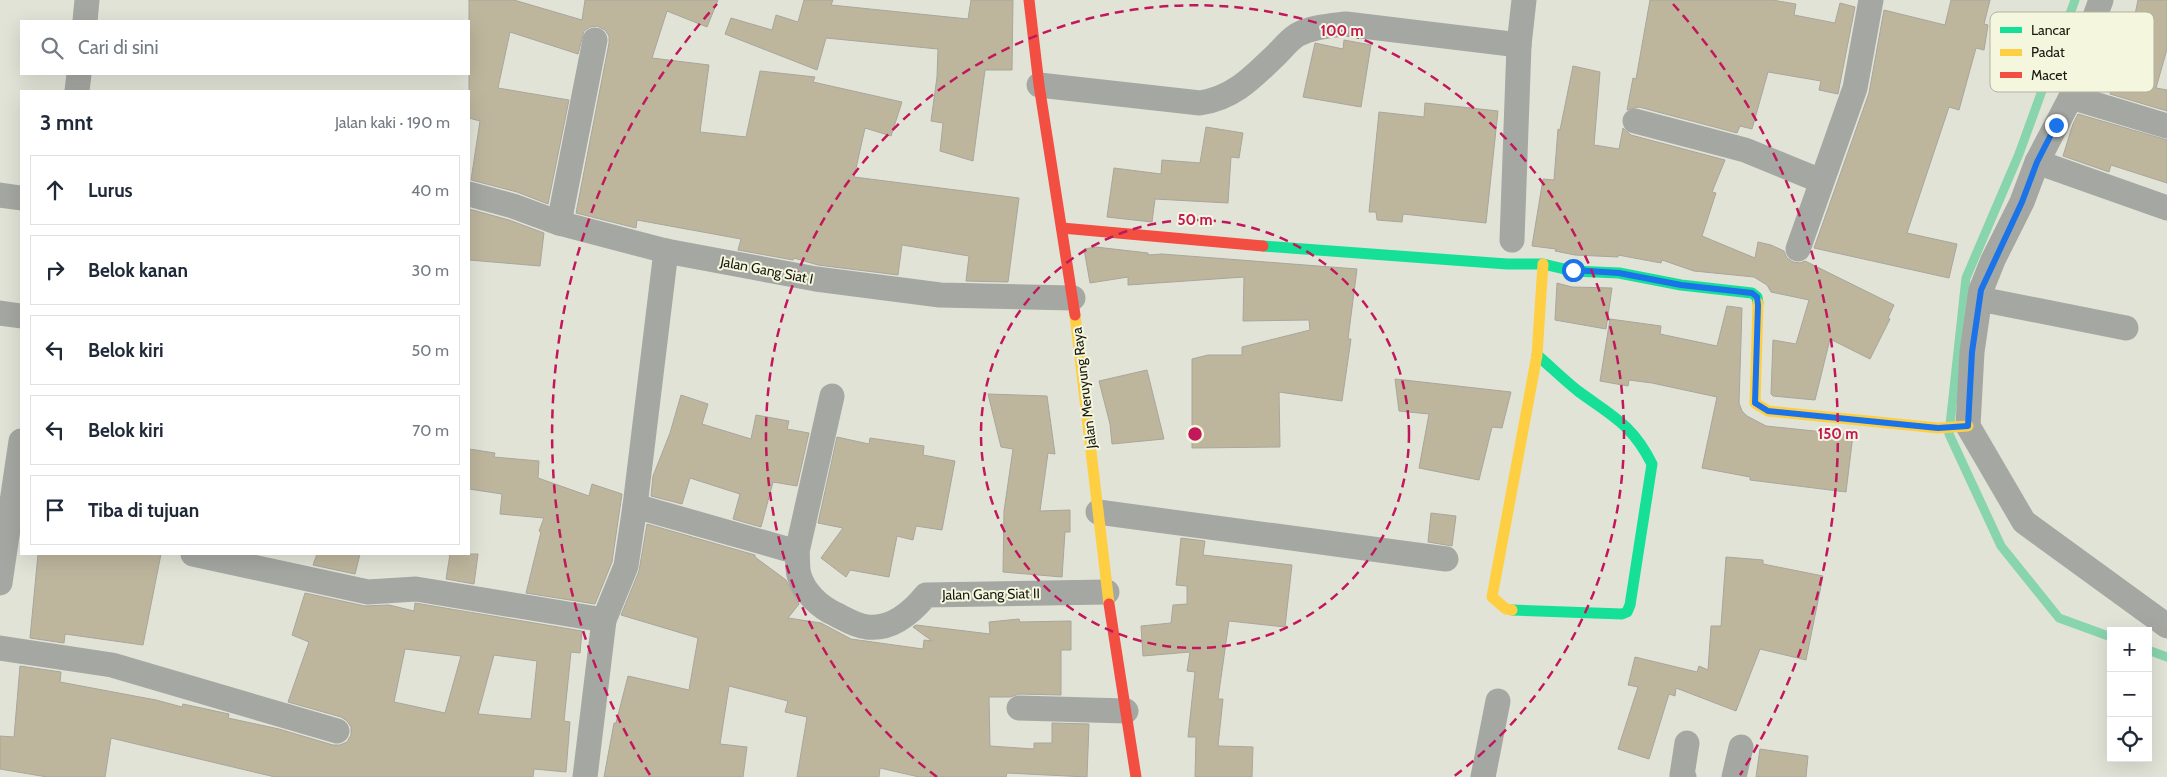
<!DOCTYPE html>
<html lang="id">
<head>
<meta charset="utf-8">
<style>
  body { margin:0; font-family:Cabin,sans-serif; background:#f2f2f3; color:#1f2937 }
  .controls { position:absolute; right:15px; bottom:15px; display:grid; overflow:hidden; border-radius:0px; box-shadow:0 5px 20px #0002 }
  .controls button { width:45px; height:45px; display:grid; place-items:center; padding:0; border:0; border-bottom:1px solid #e0e1e3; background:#fff; color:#1f2937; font:25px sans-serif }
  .stop { position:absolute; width:15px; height:15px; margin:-11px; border:4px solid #1a73e8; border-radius:50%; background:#fff }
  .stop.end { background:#1a73e8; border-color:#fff; box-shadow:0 1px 5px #0008 }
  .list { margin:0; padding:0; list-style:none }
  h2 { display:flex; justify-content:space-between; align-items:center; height:65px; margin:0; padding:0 20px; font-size:21px }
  h2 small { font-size:16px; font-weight:400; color:#747a83 }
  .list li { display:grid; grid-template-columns:32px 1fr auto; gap:15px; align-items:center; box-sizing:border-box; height:70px; margin:0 10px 10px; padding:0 10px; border:1px solid #e0e1e3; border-radius:0px }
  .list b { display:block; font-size:19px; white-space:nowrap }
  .list em { font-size:16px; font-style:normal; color:#747a83 }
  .icon { flex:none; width:28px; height:28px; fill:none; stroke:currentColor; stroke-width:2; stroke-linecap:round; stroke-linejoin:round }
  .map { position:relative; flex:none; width:2167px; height:777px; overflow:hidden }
  .search { position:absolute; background:#fff; box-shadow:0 5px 20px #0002; left:20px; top:20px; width:450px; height:55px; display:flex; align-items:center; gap:12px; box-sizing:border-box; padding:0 18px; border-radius:0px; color:#747a83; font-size:19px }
  .panel { position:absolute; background:#fff; box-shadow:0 5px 20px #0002; left:20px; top:90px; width:450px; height:465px; border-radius:0px }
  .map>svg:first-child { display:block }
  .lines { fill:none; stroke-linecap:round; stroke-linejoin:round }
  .stream { stroke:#88d4ac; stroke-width:9 }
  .building { fill:#bdb59c; stroke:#a8a69d; fill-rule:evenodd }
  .street { stroke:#a5a7a2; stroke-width:25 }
  .fast { stroke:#16e098; stroke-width:11 }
  .slow { stroke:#ffcf43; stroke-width:11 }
  .jam { stroke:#f24e42; stroke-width:11 }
  .route { stroke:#1a73e8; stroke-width:6 }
  .ring { fill:none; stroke:#c2185b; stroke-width:2.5; stroke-dasharray:9 6 }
  .labels { text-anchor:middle; stroke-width:4; stroke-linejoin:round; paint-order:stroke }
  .street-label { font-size:14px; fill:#17180f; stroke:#f4f6de }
  .key { fill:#f4f6de; stroke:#b2b3a0; stroke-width:1 }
  .key-label { font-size:14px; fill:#17180f }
  .centre { fill:#c2185b; stroke:#f4f6de; stroke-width:2.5 }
  .ring-label { font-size:15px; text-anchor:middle; font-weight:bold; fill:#c2185b; stroke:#f4f6de; stroke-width:4; stroke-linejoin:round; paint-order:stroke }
</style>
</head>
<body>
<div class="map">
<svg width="2167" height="777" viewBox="0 0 2167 777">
  <rect width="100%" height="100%" fill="#e2e3d7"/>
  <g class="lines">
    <g class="stream">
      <path d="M2075,0L2019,154L1966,278L1949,434L2001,546L2059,618L2111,637"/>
      <path d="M2148,650L2167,657"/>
    </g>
  </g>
  <g class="building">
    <path d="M469,0H514L582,20L585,0H718L707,27L667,11L652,58L709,65L700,132L746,137L760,71L815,77L813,82L902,102L891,136L865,128L854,177L1019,198L1008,282L966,281L969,256L902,245L898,275L818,265L794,258L793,260L738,250L741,239L637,220L636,228L576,213L609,43V36L605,30L597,26L590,27L584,31L578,54L510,32L498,88L569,100L548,204L517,192L471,180L480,121L469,118Z"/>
    <path d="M804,0H833L831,5L968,19L971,0H1013L1012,70H985L973,161L940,151L943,123L931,121L937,77L938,49L826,38L817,70L725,34L731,18L772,30L776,15L798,22Z"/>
    <path d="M1650,0H1772L1796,4L1794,15L1835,23L1840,3L1855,7L1838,94L1819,90L1821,81L1768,72L1752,129L1740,126L1737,133L1639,107L1627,110L1633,78L1636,79Z"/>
    <path d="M1951,0H1990L1984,24L1988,25L1984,50L1976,48L1959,110L1949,107L1907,233L1957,244L1949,278L1814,248L1869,93L1884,10L1945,25Z"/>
    <path d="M2138,0H2167V49L2156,88L2167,90V111L2110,94L2118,65L2109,62L2121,21L2133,24Z"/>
    <path d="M1344,40L1371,45L1361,107L1303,97L1315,43L1343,49Z"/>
    <path d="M1573,66L1600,72L1594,145L1619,149L1623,128L1631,135L1725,160L1712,192L1716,193L1702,236L1755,258L1758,242L1771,245L1784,251L1787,258L1793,262L1800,263L1805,261L1894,305L1888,318L1890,319L1870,359L1830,339L1815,400L1773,396L1771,394L1773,340L1796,344L1809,300L1771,292L1767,285L1754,277L1694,271L1662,260L1661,263L1618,255V257L1575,255L1555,251L1556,249L1532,246L1543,179L1554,180L1558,129L1560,130Z"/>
    <path d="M1425,103L1498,111L1486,223L1403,214L1402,222L1377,220L1376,212H1369L1379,112L1424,117Z"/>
    <path d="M2078,114L2167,140V183L2111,165L2109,172L2063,156L2073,124Z"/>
    <path d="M1206,127L1243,133L1239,158L1231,157L1228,203L1155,199L1152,222L1107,217L1114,168L1161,174L1162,160L1200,163Z"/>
    <path d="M469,209L509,220L544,233L540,266L469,260Z"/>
    <path d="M1096,247L1148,253V255L1162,254L1357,269L1348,339H1351L1342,401L1279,392L1280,447L1192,448V359L1208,355H1242V347L1310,330L1309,320L1243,321L1244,277L1128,285V277L1090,283L1084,249Z"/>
    <path d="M1557,283L1572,287L1612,288L1606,329L1555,320Z"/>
    <path d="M1727,306L1742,308L1739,403L1742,411L1747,416L1766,426L1853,435L1846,492L1750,480V477L1702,468L1717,397L1652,383L1629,380L1628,386L1600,381L1610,319L1661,326L1660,334L1717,346Z"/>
    <path d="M1147,370L1164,439L1112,444L1110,424L1099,381Z"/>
    <path d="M1395,379L1511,392L1502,428L1492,427L1479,480L1419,468L1429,414L1399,411Z"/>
    <path d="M988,394L1047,396L1055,454L1048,453L1040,511L1070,510V532H1065L1062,577L1003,572L1004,511L1013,449L1001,447Z"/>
    <path d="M681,395L708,404L702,424L751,439L756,415L789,421L787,429L809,433L797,486L773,482L761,527L733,519L740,494L690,478L682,504L651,496L653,476L670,433Z"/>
    <path d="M837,437L869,444L870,438L924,446L923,455L955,461L942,530L916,526L913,540L897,536L889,577L850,570L846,577L821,558L843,528L818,523Z"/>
    <path d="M469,449L495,453L494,457L539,461L538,478L589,496L592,484L622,494L612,562L595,604L526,593L541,532L539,531L544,518L500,514L502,494L469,489Z"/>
    <path d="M1431,513L1456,516L1452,546L1428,542Z"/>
    <path d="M647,524L755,555V557L786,580L799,604L788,618L821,623L851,639L923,649L924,640L932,641L913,627L916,625L990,634L989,622L1019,619L1020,622L1071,621V650H1061V695L1019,694L1010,697H989L990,746L1034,749V743H1052V723L1089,724L1087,777L1007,773L1006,777H919L880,768L879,777H797L807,717L785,712L788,701L729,686L720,744L747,747L743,777H604L614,723H616L628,676L689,690L698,638L621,615L639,571Z"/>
    <path d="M1181,538L1205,541L1203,555L1292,565L1285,627L1229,621L1218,699H1223L1218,746L1253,747L1252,777H1195L1196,737H1188L1195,672L1187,671L1190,652L1143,656L1141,626L1171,623L1173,605L1187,604V586L1176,585Z"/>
    <path d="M38,554H161L143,645L65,634L64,643L30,638Z"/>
    <path d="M317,554H360L355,574L313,565Z"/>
    <path d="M450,554H478L474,584L446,579Z"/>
    <path d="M1726,557L1763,560V564L1823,576L1806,660L1760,649L1736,711L1676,688L1675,696L1669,694L1649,759L1618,749L1638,687L1628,685L1635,657L1697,672L1699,666L1708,670L1711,626H1721Z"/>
    <path d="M305,593L365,606L389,605L414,611L415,603L582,631L580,653L571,652L564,721L570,722L566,772L534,769L533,777H275L111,738L105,777H47L0,769V736L14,737L20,666L61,672L60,682L156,700L182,707L183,704L229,714L228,718L279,729L333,745H340L347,742L351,735V727L347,721L341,717L288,702L309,642L292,635ZM405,649L461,656L445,713L394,702ZM494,655L537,661L531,719L478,714Z"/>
    <path d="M1760,749L1808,756L1806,777H1756Z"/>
  </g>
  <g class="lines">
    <g class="street">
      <path d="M2101,0L2079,60L2071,97L2037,162L2022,202L1993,260L1981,290L1972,352L1968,426L2024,522L2167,626"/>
      <path d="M85,21L87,0"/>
      <path d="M1039,85L1200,103C1234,98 1253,77 1277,54C1283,48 1289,40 1297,35C1312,27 1329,26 1346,24L1519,45"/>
      <path d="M77,91L79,74"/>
      <path d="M2071,97L2167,126"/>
      <path d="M1635,121L1745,150L1821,181"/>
      <path d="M2037,162L2167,208"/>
      <path d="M469,194L513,206L559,223L666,251L816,279L940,295L1073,298"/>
      <path d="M0,195L21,198"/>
      <path d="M559,223L595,40"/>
      <path d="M1512,240L1519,45L1524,0"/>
      <path d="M1798,249L1855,88L1871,0"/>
      <path d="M1980,299L2126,328"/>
      <path d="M0,313L21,316"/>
      <path d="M635,506L797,552C798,560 797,568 799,575C804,593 820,607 835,614C845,619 856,626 867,627C891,630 912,612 926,595L1107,592"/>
      <path d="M1098,512L1446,559"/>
      <path d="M797,552L832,396"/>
      <path d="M193,554L368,592L416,589L604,620L585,777"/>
      <path d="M0,583L21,441"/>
      <path d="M604,620L626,566L635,506L666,251"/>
      <path d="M0,648L112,665L337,731"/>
      <path d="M1019,708L1126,711"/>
      <path d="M1483,777L1498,701"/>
      <path d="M1684,777L1682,775L1687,743"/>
      <path d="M1734,777L1741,747"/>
    </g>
    <g class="fast">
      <path d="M1263,246L1507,264H1543L1573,271L1619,273L1681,285L1752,293L1757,297L1758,303"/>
      <path d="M1512,610L1622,614L1627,612L1630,605L1652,464C1632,424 1612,416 1578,391C1564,380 1551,367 1537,355"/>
    </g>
    <g class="slow">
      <path d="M1758,303L1755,403L1768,411L1938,428L1968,426"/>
      <path d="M1075,315L1109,604"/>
      <path d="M1512,610L1506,609L1492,597L1537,355L1543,264"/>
    </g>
    <g class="jam">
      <path d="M1029,0L1039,85L1075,315"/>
      <path d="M1062,228L1263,246"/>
      <path d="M1109,604L1136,777"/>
    </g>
  </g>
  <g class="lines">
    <path class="route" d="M1573,270L1619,273L1681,285L1752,293L1757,297L1758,305L1755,403L1768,411L1938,428L1968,426L1972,352L1981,290L2022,202L2037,162L2056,125"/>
  </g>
  <g class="ring">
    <circle cx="1195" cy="434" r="214"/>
    <path d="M937 777A429 429 0 1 1 1453 777"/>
    <path d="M650 775A643 643 0 0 1 717 4M1673 4A643 643 0 0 1 1740 775"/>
  </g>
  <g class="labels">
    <g class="street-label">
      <text transform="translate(767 270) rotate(11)" y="5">Jalan Gang Siat I</text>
      <text transform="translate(1084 388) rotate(-97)" y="5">Jalan Meruyung Raya</text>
      <text transform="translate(991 594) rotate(-1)" y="5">Jalan Gang Siat II</text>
    </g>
  </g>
  <rect x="1990" y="12" width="164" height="80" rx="8" class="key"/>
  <rect x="2000" y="27" width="22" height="6" fill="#16e098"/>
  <rect x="2000" y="49" width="22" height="7" fill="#ffcf43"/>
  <rect x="2000" y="72" width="22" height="6" fill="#f24e42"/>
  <g class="key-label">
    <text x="2031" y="35">Lancar</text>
    <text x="2031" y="57">Padat</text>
    <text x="2031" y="80">Macet</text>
  </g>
  <circle cx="1195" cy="434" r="8" class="centre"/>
  <g class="ring-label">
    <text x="1342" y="36">100 m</text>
    <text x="1195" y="225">50 m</text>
    <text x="1838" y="439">150 m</text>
  </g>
</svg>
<div class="controls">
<button>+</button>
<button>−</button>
<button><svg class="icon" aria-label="locate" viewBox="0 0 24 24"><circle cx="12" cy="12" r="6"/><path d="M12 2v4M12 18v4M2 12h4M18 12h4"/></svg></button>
</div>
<div class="stop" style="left:1573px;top:270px"></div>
<div class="stop end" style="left:2056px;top:125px"></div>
<div class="search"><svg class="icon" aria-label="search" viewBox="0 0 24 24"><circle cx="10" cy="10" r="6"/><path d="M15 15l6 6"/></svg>Cari di sini</div>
<section class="panel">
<h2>3 mnt<small>Jalan kaki · 190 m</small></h2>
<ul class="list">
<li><svg class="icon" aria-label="ahead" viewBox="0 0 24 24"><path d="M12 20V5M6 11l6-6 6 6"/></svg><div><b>Lurus</b></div><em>40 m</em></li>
<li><svg class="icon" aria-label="right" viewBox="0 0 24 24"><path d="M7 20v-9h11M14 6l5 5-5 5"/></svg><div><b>Belok kanan</b></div><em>30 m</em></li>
<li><svg class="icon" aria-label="left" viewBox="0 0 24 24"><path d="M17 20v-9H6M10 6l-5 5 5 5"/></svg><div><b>Belok kiri</b></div><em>50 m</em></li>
<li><svg class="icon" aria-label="left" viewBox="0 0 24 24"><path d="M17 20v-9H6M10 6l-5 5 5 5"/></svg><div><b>Belok kiri</b></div><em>70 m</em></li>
<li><svg class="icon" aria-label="arrive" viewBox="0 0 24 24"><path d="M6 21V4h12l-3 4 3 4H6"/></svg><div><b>Tiba di tujuan</b></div></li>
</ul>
</section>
</div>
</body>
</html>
